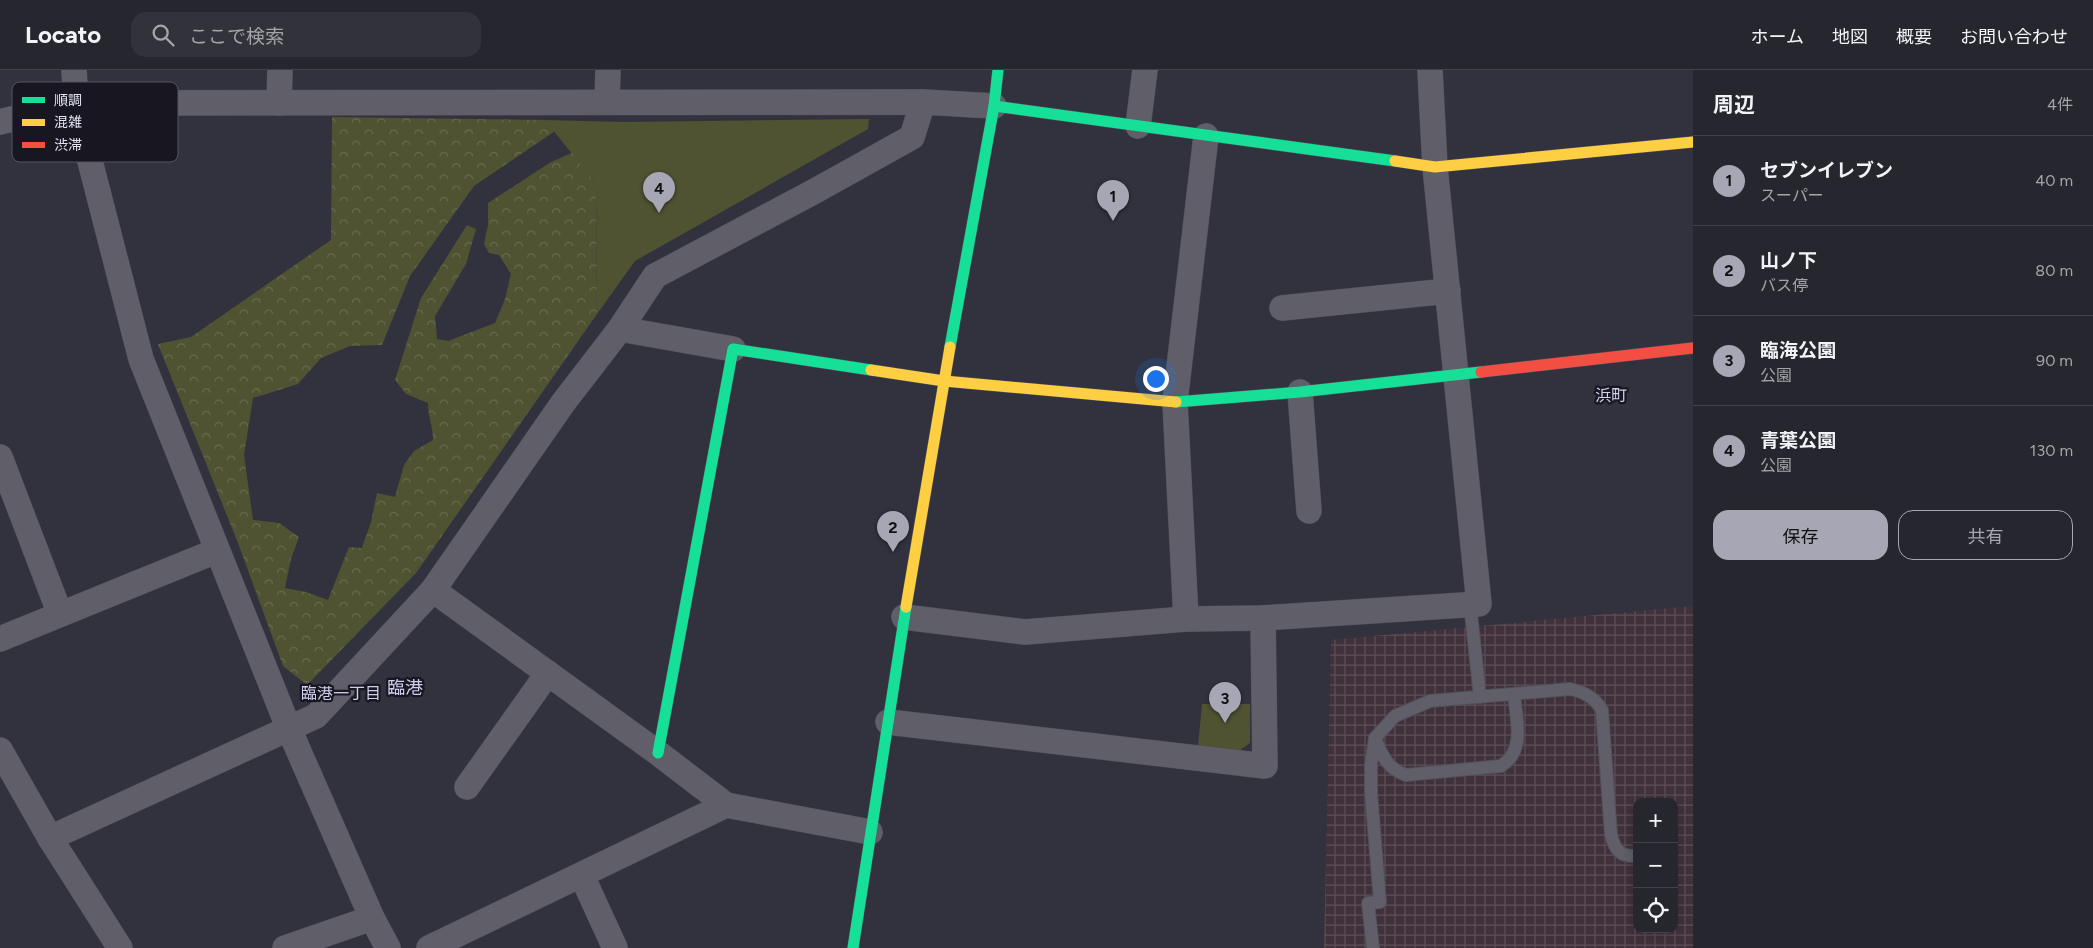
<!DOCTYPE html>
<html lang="ja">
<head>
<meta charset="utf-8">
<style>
  body { margin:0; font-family:Figtree,"Noto Sans JP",sans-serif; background:#32323a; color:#f1f3f6 }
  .controls { position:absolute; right:15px; bottom:15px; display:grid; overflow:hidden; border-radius:10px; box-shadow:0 2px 12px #0003 }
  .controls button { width:45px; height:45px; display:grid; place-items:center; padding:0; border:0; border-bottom:1px solid #42434a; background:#26262e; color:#f1f3f6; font:25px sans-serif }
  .you { position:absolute; left:1155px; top:308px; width:18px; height:18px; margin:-12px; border:4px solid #fff; border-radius:50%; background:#1a73e8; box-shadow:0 0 0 8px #1a73e833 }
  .badge { display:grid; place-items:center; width:32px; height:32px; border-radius:50%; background:#a6a6b4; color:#111; font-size:16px; font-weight:700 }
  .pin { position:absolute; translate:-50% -41px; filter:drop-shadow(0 1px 2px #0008) }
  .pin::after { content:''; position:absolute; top:26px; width:18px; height:15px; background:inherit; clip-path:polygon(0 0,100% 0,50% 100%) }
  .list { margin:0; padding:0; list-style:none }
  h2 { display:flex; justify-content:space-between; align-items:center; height:65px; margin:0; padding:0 20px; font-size:21px }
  h2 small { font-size:16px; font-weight:400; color:#a4a5aa }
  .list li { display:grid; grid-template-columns:32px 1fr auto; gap:15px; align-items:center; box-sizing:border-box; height:90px; padding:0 20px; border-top:1px solid #42434a }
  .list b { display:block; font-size:19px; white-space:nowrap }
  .list p { margin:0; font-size:16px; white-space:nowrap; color:#a4a5aa }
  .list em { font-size:16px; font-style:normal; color:#a4a5aa }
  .actions { display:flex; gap:10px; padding:15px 20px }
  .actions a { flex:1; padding:11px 0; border:1px solid #a6a6b4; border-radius:15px; text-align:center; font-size:18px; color:#a6a6b4 }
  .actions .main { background:#a6a6b4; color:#111 }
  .icon { flex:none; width:28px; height:28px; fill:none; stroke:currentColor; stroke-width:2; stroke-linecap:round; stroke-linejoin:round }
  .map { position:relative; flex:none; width:1693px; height:878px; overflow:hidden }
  header { display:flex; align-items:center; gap:30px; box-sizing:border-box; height:70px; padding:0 25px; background:#26262e; border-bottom:1px solid #42434a }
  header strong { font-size:24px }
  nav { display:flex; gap:28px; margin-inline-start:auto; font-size:18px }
  .search { width:350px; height:45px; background:#32323a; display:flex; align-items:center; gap:12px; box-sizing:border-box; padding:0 18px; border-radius:15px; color:#a4a5aa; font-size:19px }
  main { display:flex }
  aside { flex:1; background:#26262e }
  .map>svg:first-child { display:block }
  .industrial { fill:url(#industrial-grid); fill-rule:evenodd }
  .green { fill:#4f5332 }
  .forest { fill:url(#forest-crowns) }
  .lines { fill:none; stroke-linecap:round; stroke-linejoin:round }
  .lane-casing { stroke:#504f5a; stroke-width:14 }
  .street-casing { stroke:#504f5a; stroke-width:26 }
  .fast-casing { stroke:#504f5a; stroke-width:12 }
  .slow-casing { stroke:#504f5a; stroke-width:12 }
  .jam-casing { stroke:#504f5a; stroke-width:12 }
  .lane { stroke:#605f69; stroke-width:12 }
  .street { stroke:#605f69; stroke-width:25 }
  .fast { stroke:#16e098; stroke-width:11 }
  .slow { stroke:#ffcf43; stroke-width:11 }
  .jam { stroke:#f24e42; stroke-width:11 }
  .labels { text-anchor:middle; stroke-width:4.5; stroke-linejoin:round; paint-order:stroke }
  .neighbourhood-label { font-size:16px; fill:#cfceed; stroke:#171621 }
  .quarter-label { font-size:18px; fill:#cfceed; stroke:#171621 }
  .key { fill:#171621; stroke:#545460; stroke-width:1 }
  .key-label { font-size:14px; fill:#e4e4f4 }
</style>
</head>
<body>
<header>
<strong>Locato</strong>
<div class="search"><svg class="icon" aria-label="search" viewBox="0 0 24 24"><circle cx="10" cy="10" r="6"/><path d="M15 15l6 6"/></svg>ここで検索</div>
<nav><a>ホーム</a><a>地図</a><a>概要</a><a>お問い合わせ</a></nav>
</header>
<main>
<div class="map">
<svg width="1693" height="878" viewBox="0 0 1693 878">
  <defs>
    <pattern id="industrial-grid" width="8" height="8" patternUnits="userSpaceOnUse" patternTransform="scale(1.25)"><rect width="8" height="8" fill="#41313b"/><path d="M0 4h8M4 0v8" fill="none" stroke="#5c4f58"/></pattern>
    <pattern id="forest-crowns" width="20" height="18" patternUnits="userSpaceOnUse" patternTransform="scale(1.25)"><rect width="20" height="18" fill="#4f5332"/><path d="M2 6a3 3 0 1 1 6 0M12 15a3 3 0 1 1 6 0" fill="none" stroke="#686c50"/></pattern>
  </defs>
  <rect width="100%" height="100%" fill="#32323e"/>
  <path class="industrial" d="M1693,536V878H1324L1331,570ZM1637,732H1674V859H1637Z"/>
  <g class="green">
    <path d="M869,49L868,59L635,191L597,244L596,114L545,50L624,52Z"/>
    <path d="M1202,634H1250V673L1239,681L1198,676Z"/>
  </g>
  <path class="forest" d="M332,47L545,50L555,61L474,116L410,206L382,275L350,276L321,288L298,314L253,328L244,385L253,450L279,453L299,467L291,489L285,518L306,522L328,530L349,477L362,478L371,452L377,423L395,427L404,395L414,381L433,370C433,355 428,348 428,333L406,324L395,310L421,228L467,155L476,159L466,194L435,246L437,269L448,271L495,253L505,229L511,204L499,185L489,183L484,174L488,155V133L551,92L572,83L596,114L597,244L416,503L307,615L283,596L238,473L158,274L191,267L331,170Z"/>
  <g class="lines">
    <defs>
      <g id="lane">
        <path d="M1470,534L1480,627"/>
        <path d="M1375,668C1382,686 1388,699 1406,705L1501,696C1526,681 1516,649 1514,624"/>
        <path d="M1373,878L1368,833L1380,832L1371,722V695L1375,668L1395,646L1430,631L1570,619C1584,622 1594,627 1602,640L1611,765C1615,780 1620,787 1637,786"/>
      </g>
      <g id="street">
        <path d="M74,0L76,33L82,60L141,289L289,659L372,848L388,878"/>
        <path d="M607,32L608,0"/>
        <path d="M279,33L280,0"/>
        <path d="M0,52L76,33L923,32L994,36"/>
        <path d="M1138,56L1145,0"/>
        <path d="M1282,238L1448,221"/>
        <path d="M620,259L733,279"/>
        <path d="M1300,322L1309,441"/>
        <path d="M0,387L60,544"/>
        <path d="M433,520L658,683L726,735L870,762"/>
        <path d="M904,547L1025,562L1186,549L1263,548L1479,534L1435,97L1430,0"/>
        <path d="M1186,549L1175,332L1206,66"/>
        <path d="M0,569L216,481"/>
        <path d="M888,652L1265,696L1263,548"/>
        <path d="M0,680L50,768L120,878"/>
        <path d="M467,717L548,603"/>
        <path d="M50,768L316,646L433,520L563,333L620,259L655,206L815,121L912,67L923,32"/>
        <path d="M582,806L615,878"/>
        <path d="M285,878L372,848"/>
        <path d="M429,878L726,735"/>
      </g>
      <g id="fast">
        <path d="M994,36L1395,91"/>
        <path d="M950,277L994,36L998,0"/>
        <path d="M1176,332L1300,322L1481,302"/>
        <path d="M658,683L733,279L871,300"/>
        <path d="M853,878L906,537"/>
      </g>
      <g id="slow">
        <path d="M1395,91L1435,97L1693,72"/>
        <path d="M871,300L944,311L1176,332"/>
        <path d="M906,537L950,277"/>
      </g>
      <path id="jam" d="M1481,302L1693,278"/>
    </defs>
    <use href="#lane" class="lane-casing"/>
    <use href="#street" class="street-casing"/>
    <use href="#fast" class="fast-casing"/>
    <use href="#slow" class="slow-casing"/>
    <use href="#jam" class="jam-casing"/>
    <use href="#lane" class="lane"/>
    <use href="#street" class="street"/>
    <use href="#fast" class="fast"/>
    <use href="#slow" class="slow"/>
    <use href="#jam" class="jam"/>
  </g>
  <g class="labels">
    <g class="neighbourhood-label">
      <text x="1611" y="331">浜町</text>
      <text x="341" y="629">臨港一丁目</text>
    </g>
    <g class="quarter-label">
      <text x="405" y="624">臨港</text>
    </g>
  </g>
  <rect x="12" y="12" width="166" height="80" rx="8" class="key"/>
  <rect x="22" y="27" width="23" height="6" fill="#16e098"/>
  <rect x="22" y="49" width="23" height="7" fill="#ffcf43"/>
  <rect x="22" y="72" width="23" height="6" fill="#f24e42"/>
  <g class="key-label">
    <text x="54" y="35">順調</text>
    <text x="54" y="57">混雑</text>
    <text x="54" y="80">渋滞</text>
  </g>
</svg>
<div class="controls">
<button>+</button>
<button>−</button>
<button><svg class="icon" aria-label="locate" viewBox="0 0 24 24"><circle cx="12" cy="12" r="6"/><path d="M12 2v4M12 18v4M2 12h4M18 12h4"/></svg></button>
</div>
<div class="you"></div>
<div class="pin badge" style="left:1113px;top:151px">1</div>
<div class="pin badge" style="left:893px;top:482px">2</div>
<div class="pin badge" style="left:1225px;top:653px">3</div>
<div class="pin badge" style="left:659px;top:143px">4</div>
</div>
<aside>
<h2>周辺<small>4件</small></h2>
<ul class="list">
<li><span class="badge">1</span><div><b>セブンイレブン</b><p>スーパー</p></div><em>40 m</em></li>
<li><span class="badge">2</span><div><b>山ノ下</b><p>バス停</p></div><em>80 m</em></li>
<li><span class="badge">3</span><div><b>臨海公園</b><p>公園</p></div><em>90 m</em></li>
<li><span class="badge">4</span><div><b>青葉公園</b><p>公園</p></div><em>130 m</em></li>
</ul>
<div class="actions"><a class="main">保存</a><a>共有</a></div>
</aside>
</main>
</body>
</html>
